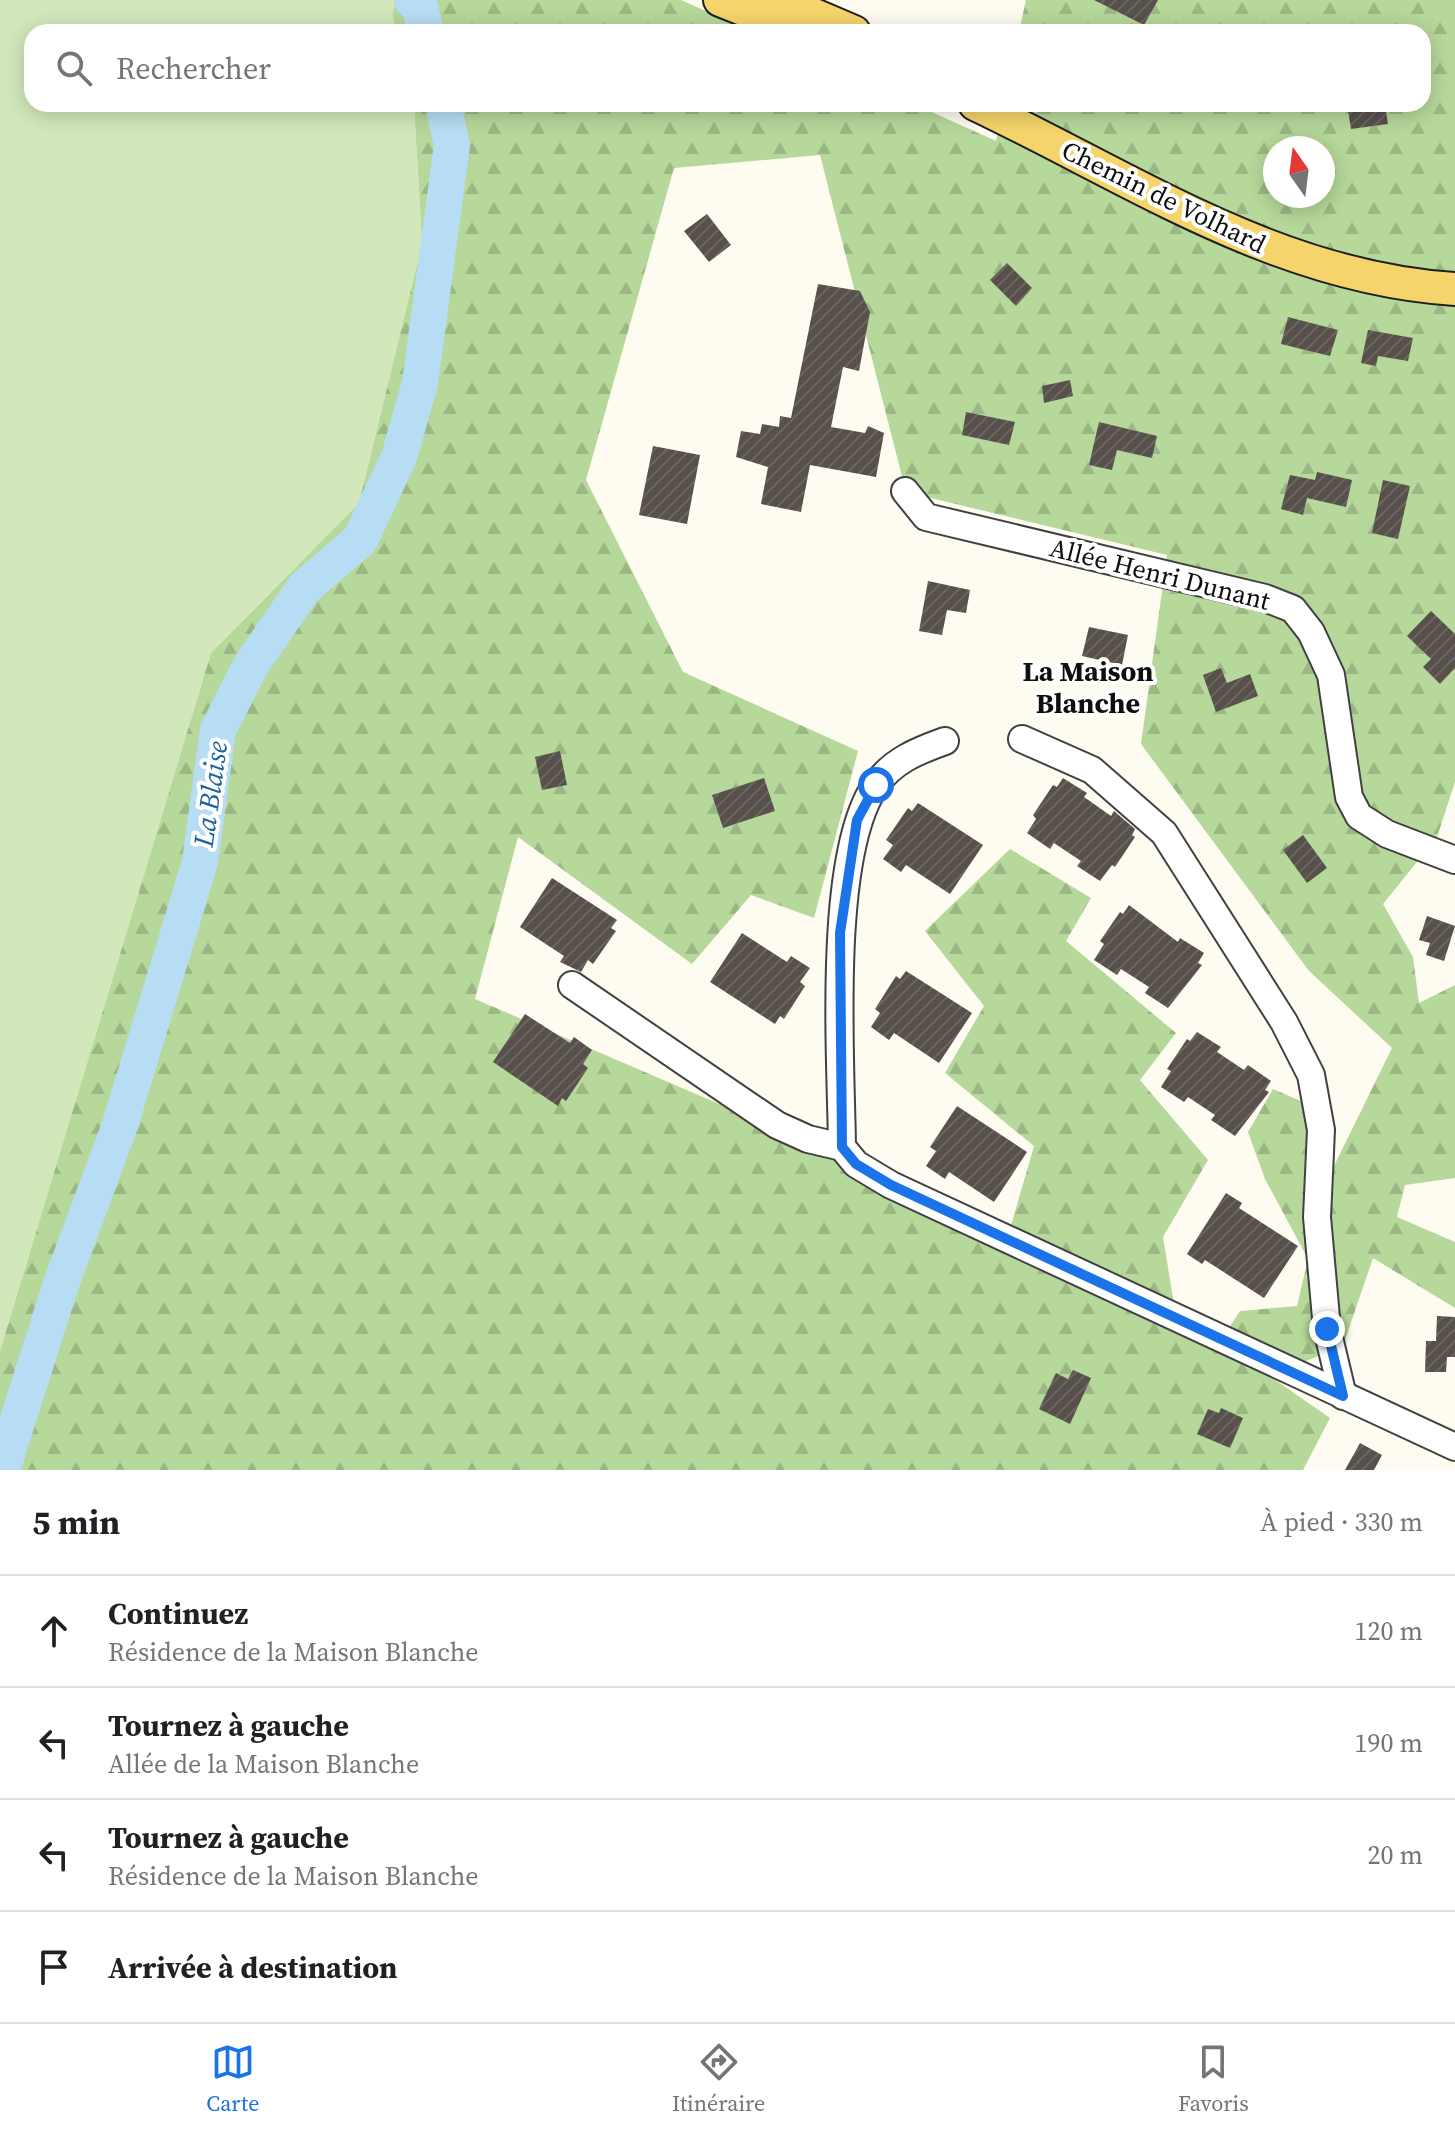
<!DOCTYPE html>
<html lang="fr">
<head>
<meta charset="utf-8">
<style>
  body { margin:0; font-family:"Source Serif 4",serif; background:#f2f2f2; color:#202124 }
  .compass { position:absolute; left:1263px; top:136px; width:72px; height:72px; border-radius:50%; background:#fff; box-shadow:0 4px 20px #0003; rotate:346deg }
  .stop { position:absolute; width:24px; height:24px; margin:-18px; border:6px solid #1a73e8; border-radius:50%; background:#fff }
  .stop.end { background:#1a73e8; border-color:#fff; box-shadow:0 2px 8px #0008 }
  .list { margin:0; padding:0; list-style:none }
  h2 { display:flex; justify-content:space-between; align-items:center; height:104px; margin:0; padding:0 32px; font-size:34px }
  h2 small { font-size:26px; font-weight:400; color:#757577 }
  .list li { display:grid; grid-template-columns:52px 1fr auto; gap:24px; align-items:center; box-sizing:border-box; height:112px; padding:0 32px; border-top:2px solid #e0e0e0 }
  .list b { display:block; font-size:30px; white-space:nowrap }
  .list p { margin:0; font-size:26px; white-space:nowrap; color:#757577 }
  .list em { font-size:26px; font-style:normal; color:#757577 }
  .icon { flex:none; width:44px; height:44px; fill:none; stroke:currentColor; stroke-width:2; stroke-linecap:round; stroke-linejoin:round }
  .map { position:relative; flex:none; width:1455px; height:1470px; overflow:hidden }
  .search { position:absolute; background:#fff; box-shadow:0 4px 20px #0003; left:24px; right:24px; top:24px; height:88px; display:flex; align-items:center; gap:20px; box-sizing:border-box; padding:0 28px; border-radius:24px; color:#757577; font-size:30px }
  .sheet { height:552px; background:#fff }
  nav { display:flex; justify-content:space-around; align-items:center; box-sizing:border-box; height:112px; border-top:2px solid #e0e0e0; background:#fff; font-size:22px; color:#757577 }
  nav a { display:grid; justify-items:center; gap:4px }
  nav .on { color:#1a73e8 }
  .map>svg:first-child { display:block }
  .grass { fill:#d2e8bb }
  .forest { fill:url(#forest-firs); fill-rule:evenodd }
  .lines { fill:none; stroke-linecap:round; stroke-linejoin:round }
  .river { stroke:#b7ddf4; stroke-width:36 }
  .building { fill:url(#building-hatch) }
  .minor-casing { stroke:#414141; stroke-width:30 }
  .major-casing { stroke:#1f1f1f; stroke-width:36 }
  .minor { stroke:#fff; stroke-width:26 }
  .major { stroke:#f4d46b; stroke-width:32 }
  .route { stroke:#1a73e8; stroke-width:10 }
  .labels { text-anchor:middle; stroke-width:8; stroke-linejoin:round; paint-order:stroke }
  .street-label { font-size:26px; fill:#0e0e0e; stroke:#fff }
  .neighbourhood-label { font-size:28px; font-weight:bold; fill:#0e0e0e; stroke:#fff }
  .water-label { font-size:28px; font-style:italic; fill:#1b639d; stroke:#fff }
</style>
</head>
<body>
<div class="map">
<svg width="1455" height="1470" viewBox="0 0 1455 1470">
  <defs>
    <pattern id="forest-firs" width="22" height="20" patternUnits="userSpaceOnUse" patternTransform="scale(2)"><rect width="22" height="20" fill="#b6d89a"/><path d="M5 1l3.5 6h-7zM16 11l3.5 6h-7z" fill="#9bb884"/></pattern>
    <pattern id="building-hatch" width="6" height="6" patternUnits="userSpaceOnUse" patternTransform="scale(2)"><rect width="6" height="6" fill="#57504b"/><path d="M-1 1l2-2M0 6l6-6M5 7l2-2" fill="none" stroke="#6a6561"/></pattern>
  </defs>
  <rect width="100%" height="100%" fill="#fefcf0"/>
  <path class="grass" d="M0,0H396L392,14L396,32H32V104H414L422,244L359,503L211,653L0,1351Z"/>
  <g class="forest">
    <path d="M396,0H681L753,32H396L392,14Z"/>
    <path d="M1026,0H1455V782L1437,837L1383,904L1413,957L1419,1003L1455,985V1178L1405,1185L1397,1217L1455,1242V1308L1373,1258L1343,1346L1294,1366L1225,1334L1240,1311L1297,1306L1308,1259L1265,1179L1248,1132L1273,1089L1310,1105L1329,1176L1392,1048L1309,971L1141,744L1167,555L906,492L820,155L674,168L586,480L683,672L858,751L814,918L751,895L692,964L518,837L475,999L1010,1229L1034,1146L945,1073L984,1006L925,931L1010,849L1091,898L1066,941L1176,1033L1140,1080L1208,1160L1163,1237L1175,1310L1330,1418L1303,1470H0V1351L211,653L359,503L422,244L414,104H914L996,141L1004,104H1423V32H1019ZM1275,148H1323V196H1275Z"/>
  </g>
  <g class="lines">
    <g class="river">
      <path d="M412,0L420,7L426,32"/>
      <path d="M2,1470L61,1284L120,1125L200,862L218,730L251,665L304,588L360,540L399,457L420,383L452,145L443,104"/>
    </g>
  </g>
  <g class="building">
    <path d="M1094,0H1158L1144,25Z"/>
    <path d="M1347,104H1385L1388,124L1351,129Z"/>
    <path d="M707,214L731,245L709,262L684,231Z"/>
    <path d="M1007,263L1032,288L1016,306L990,280Z"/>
    <path d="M818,284L860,291L870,312L859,371L843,367L831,427L865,433L868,426L884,433L876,477L810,465L801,512L761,504L768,467L736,457L741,431L760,434L762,424L779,427L780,416L791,418Z"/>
    <path d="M1288,317L1338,330L1330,356L1281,344Z"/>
    <path d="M1368,330L1413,338L1408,361L1378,356L1376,366L1361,363Z"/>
    <path d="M1070,380L1073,396L1044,403L1042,386Z"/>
    <path d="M966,412L1015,422L1009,445L962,435Z"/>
    <path d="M1099,422L1157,436L1152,458L1117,450L1112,470L1089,465Z"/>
    <path d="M653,446L700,455L687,524L639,515Z"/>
    <path d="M1317,472L1352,480L1346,507L1307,498L1303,515L1281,509L1290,475L1315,480Z"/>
    <path d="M1383,480L1410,486L1398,539L1372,533Z"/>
    <path d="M928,581L970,590L966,613L947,610L942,635L919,631Z"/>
    <path d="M1431,611L1455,634V668L1440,684L1423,667L1431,659L1407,636Z"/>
    <path d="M1089,627L1128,635L1122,665L1082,656Z"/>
    <path d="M1221,668L1227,683L1250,674L1258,696L1216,712L1203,675Z"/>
    <path d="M560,751L567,785L542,790L535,757Z"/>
    <path d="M764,778L775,811L723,828L712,795Z"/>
    <path d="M1063,778L1087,793L1084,797L1111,816L1114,811L1135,829L1132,835L1135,837L1115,867L1112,865L1100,881L1077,866L1081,861L1054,843L1050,849L1027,833L1036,819L1033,815L1053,785L1057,787Z"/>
    <path d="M918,803L983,845L950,894L906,865L901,872L883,859L893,845L886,840L908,808L912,811Z"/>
    <path d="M1303,835L1327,868L1307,883L1283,850Z"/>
    <path d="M552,878L617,920L611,928L616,931L593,964L588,960L581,972L560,962L564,956L520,927Z"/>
    <path d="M1129,905L1178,942L1180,938L1204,953L1198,963L1202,965L1168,1008L1145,993L1149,987L1121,969L1117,975L1094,960L1104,944L1100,941L1120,912L1123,914Z"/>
    <path d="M1427,916L1455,926L1444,961L1426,955L1430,943L1419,940Z"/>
    <path d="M742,933L787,962L791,956L810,968L800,982L805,986L784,1019L780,1016L775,1024L710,982Z"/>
    <path d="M906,971L972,1013L939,1063L894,1033L889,1040L871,1027L880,1013L875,1009L896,976L900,979Z"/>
    <path d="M525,1014L570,1043L574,1037L592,1050L583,1064L588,1068L566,1101L562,1098L558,1106L493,1062Z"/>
    <path d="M1197,1032L1221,1047L1217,1052L1244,1070L1248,1065L1271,1081L1265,1090L1269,1092L1235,1136L1211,1120L1215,1115L1188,1097L1184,1102L1161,1087L1171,1071L1167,1069L1187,1039L1190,1041Z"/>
    <path d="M957,1106L1027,1152L994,1202L949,1172L945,1179L926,1166L936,1151L930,1147Z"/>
    <path d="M1226,1193L1242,1203L1239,1208L1298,1246L1264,1298L1205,1260L1202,1264L1187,1254Z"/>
    <path d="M1437,1316L1455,1317V1357H1447L1446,1372H1425L1426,1341H1436Z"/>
    <path d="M1073,1370L1091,1378L1070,1424L1039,1409L1056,1373L1068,1379Z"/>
    <path d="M1221,1408L1243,1418L1230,1448L1197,1434L1208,1409L1219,1413Z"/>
    <path d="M1360,1443L1382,1455L1374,1470H1345Z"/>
  </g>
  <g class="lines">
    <defs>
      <g id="minor">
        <path d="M905,491L926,517L1265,598L1293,609L1311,632L1331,675L1349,797L1359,816L1387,834L1455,860"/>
        <path d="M1022,739L1092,770L1164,833L1284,1022L1311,1075L1321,1130L1317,1217L1327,1329L1343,1396"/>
        <path d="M572,985L777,1125L808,1139L842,1147"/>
        <path d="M842,1147L856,1164L891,1185L1455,1447"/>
        <path d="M842,1147C841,1058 827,858 875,786C892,761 917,751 945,741"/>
      </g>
      <g id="major">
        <path d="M720,0L800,32"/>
        <path d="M779,0L854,32"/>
        <path d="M975,104C1131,178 1277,278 1455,289"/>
      </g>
    </defs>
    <use href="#minor" class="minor-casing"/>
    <use href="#major" class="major-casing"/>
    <use href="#minor" class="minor"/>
    <use href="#major" class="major"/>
  </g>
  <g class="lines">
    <path class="route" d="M876,785L857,820L840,933L842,1147L856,1164L891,1185L1343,1396L1327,1329"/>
  </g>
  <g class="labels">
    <g class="street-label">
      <text transform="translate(1164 197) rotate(26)" y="9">Chemin de Volhard</text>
      <text transform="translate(1160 574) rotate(14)" y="9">Allée Henri Dunant</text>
    </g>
    <g class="neighbourhood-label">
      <text x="1088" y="681">La Maison<tspan x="1088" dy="32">Blanche</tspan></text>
    </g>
    <g class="water-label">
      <text transform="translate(210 794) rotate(-82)" y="10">La Blaise</text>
    </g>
  </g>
</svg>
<svg class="compass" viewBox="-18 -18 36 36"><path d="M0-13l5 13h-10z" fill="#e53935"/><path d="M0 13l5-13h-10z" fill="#757577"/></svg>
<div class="stop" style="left:876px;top:785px"></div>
<div class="stop end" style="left:1327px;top:1329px"></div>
<div class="search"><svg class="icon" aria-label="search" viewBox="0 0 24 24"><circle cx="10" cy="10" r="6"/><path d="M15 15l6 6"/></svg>Rechercher</div>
</div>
<section class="sheet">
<h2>5 min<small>À pied · 330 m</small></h2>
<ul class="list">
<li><svg class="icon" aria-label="ahead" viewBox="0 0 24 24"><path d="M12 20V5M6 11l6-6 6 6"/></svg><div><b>Continuez</b><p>Résidence de la Maison Blanche</p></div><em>120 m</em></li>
<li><svg class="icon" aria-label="left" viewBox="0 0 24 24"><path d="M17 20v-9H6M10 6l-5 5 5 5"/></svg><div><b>Tournez à gauche</b><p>Allée de la Maison Blanche</p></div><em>190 m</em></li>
<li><svg class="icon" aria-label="left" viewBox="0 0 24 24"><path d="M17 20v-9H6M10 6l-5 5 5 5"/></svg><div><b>Tournez à gauche</b><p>Résidence de la Maison Blanche</p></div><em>20 m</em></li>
<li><svg class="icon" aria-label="arrive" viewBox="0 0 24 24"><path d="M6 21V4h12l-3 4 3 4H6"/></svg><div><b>Arrivée à destination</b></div></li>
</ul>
</section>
<nav>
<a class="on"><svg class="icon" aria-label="map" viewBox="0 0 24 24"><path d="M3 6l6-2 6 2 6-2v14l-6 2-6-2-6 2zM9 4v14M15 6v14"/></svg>Carte</a>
<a><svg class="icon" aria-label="directions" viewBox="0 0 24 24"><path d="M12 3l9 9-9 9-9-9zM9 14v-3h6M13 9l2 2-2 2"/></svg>Itinéraire</a>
<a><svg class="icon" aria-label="saved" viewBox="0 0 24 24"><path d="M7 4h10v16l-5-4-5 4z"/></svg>Favoris</a>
</nav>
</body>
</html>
